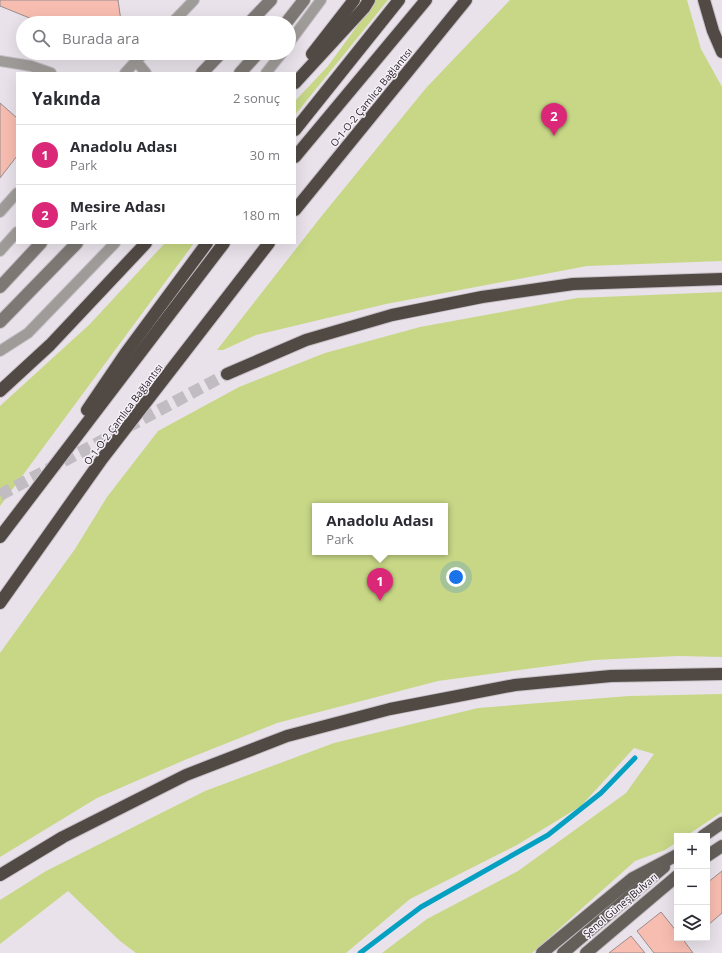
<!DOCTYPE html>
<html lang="tr">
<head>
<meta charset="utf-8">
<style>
  body { margin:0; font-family:"Open Sans",sans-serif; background:#f7f7f7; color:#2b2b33 }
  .controls { position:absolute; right:12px; bottom:12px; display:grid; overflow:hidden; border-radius:0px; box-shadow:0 4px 16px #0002 }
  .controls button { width:36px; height:36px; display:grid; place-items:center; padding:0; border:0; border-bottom:1px solid #e1e1e2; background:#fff; color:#2b2b33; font:20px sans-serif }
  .you { position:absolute; left:456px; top:577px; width:14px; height:14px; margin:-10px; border:3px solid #fff; border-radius:50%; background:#1a73e8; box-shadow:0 0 0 6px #1a73e833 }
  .badge { display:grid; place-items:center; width:26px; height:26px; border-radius:50%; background:#db2777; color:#fff; font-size:13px; font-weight:700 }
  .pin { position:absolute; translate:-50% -33px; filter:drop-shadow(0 1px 2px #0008) }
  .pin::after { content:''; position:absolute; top:21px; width:14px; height:12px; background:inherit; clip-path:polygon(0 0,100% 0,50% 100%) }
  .popup { position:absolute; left:312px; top:503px; width:136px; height:52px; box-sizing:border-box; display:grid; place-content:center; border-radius:0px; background:#fff; filter:drop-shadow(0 1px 3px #0005); font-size:13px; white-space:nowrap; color:#7c7c81 }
  .popup b { font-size:15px; color:#2b2b33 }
  .popup::after { content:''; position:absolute; left:50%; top:100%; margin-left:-8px; border:8px solid transparent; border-top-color:#fff }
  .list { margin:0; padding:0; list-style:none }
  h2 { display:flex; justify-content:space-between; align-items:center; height:52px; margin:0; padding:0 16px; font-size:17px }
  h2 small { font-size:13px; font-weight:400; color:#7c7c81 }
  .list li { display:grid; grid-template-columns:26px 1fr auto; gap:12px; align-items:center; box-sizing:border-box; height:60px; padding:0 16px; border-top:1px solid #e1e1e2 }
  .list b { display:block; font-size:15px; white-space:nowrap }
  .list p { margin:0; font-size:13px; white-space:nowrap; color:#7c7c81 }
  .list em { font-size:13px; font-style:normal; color:#7c7c81 }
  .icon { flex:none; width:22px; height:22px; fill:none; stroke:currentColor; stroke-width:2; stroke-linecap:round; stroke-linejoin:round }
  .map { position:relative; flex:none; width:722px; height:953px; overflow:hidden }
  .search { position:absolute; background:#fff; box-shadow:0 4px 16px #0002; left:16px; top:16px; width:280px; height:44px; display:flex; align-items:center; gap:10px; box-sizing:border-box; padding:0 14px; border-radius:22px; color:#7c7c81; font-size:15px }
  .panel { position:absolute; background:#fff; box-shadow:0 4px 16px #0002; left:16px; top:72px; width:280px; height:172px; border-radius:0px }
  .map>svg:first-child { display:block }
  .green { fill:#c7d786; fill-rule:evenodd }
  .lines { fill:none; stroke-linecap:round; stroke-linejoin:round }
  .stream { stroke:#04a0c2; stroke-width:5 }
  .building { fill:#f8bdb1; stroke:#988d8b }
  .highway-tunnel { stroke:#c1bbc2; stroke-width:12; stroke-dasharray:12 6; stroke-linecap:butt }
  .lane-casing { stroke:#c5bfc6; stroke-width:12 }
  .secondary-casing { stroke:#c5bfc6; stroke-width:14 }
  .primary-casing { stroke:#c5bfc6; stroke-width:14 }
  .highway-casing { stroke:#c5bfc6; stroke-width:14 }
  .lane { stroke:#9f9b98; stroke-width:10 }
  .secondary { stroke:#7d7873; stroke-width:12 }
  .primary { stroke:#655f5a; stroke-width:12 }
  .highway { stroke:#514944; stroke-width:12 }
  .labels { text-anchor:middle; stroke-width:3; stroke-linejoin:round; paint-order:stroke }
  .street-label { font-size:10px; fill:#211f22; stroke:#f6eff8 }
</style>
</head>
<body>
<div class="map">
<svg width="722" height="953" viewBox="0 0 722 953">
  <rect width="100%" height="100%" fill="#e9e2ea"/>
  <g class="green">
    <path d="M376,0H388L295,115V101L328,66Z"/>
    <path d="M510,0H687L701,49L722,87V261L587,266L386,304L256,335L223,350H217L320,218L426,88Z"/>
    <path d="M165,243H194L0,506V406L90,324Z"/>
    <path d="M722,292V657L678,656L594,660L438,681L277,723L187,759L97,798L0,857V653L75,549L107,497L158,431L239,387L325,353L420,327L577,298ZM315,506H445V552H315Z"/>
    <path d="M722,694V812L686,836H677V842L665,850L635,861L532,953H382L427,919L518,871L626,793L654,754L634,748L581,806L517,845L410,899L346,953H136L120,941L68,891L0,944V900L46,871L205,791L334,743L478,708L629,696Z"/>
  </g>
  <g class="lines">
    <path class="stream" d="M360,953L421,907L548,835L601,793L635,758"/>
  </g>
  <g class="building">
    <path d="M0,0H118L121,21L119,23H42L0,6Z"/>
    <path d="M0,103L17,118V156L0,178Z"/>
    <path d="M722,871V913L707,926V883Z"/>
    <path d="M661,912L677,932V938H682L693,953H654L637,931Z"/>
    <path d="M631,936L645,953H609Z"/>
  </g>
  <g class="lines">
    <path class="highway-tunnel" d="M0,495L227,374"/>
    <defs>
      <g id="lane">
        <path d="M172,23L194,0"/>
        <path d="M289,43L321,0"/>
        <path d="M144,53L136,61L146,73"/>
        <path d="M0,61L31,66L51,73"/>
        <path d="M125,73L136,61"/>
        <path d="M266,73L282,53"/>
        <path d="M0,212L17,193"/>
        <path d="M0,251L17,232"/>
        <path d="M0,351L28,333L115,243"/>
      </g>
      <g id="secondary">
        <path d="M249,23L271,0"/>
        <path d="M286,23L304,0"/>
        <path d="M202,73L221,53"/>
        <path d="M240,73L258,53"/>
        <path d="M0,287L41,243"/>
        <path d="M0,322L77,243"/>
      </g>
      <g id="primary">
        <path d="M703,836L722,823"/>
        <path d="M707,856L722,846"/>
        <path d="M542,953L633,878L677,855"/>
        <path d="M563,953L664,867"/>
        <path d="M586,953L677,876"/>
      </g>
      <g id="highway">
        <path d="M704,0L713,31L722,52"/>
        <path d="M312,54L354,0"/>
        <path d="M295,83L364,8L369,0"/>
        <path d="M295,130L399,0"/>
        <path d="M295,157L426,0"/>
        <path d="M295,210L466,0"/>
        <path d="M227,374L306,340L392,315L482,297L573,284L722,279"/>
        <path d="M0,391L50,345L146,243"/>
        <path d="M87,410L125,354L207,243"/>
        <path d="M0,537L224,243"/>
        <path d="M0,603L102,459L269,243"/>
        <path d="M0,875L63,837L186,775L287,736L390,709L515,685L611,676L722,674"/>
      </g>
    </defs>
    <use href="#lane" class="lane-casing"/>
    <use href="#secondary" class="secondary-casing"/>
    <use href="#primary" class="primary-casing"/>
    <use href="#highway" class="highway-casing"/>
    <use href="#lane" class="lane"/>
    <use href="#secondary" class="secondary"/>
    <use href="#primary" class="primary"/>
    <use href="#highway" class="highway"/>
  </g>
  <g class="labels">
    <g class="street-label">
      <text transform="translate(371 97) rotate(-51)" y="4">O-1-O-2 Çamlıca Bağlantısı</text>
      <text transform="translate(123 414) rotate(-53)" y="4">O-1-O-2 Çamlıca Bağlantısı</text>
      <text transform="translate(620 905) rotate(-40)" y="4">Şenol Güneş Bulvarı</text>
    </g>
  </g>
</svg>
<div class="controls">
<button>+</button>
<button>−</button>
<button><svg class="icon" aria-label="layers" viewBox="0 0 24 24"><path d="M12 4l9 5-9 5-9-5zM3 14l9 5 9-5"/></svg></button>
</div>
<div class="you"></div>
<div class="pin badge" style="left:380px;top:601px">1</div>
<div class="popup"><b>Anadolu Adası</b>Park</div>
<div class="pin badge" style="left:554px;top:136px">2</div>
<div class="search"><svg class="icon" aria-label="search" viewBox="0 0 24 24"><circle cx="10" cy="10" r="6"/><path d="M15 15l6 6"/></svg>Burada ara</div>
<section class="panel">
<h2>Yakında<small>2 sonuç</small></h2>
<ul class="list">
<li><span class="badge">1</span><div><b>Anadolu Adası</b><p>Park</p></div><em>30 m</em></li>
<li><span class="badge">2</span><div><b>Mesire Adası</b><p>Park</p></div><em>180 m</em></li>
</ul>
</section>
</div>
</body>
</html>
